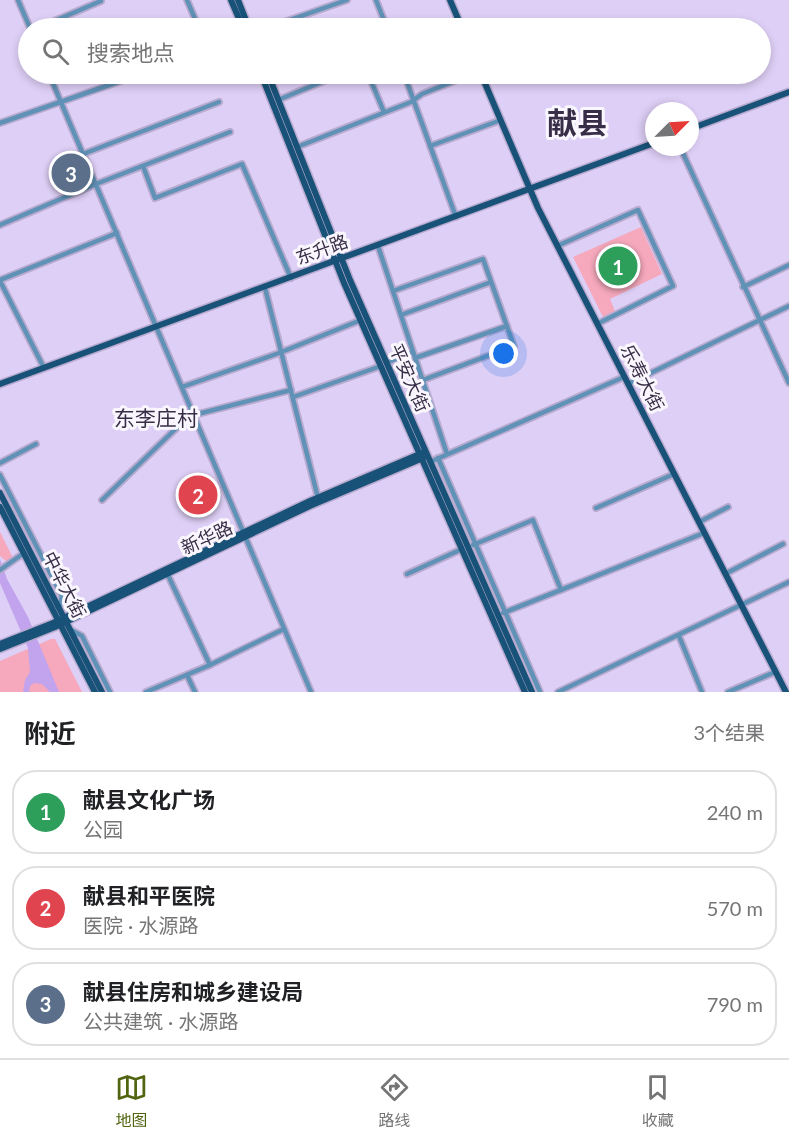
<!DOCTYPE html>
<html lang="zh">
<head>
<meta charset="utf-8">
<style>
  body { margin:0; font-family:Lato,"Noto Sans SC",sans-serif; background:#f2f2f2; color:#202124 }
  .compass { position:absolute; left:645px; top:102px; width:54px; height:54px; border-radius:50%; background:#fff; box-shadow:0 3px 9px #0003; rotate:66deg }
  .you { position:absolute; left:504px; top:354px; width:21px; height:21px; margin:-15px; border:4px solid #fff; border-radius:50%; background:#1a73e8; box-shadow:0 0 0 9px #1a73e833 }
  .badge { display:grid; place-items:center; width:39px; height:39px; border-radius:50%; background:#516510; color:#fff; font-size:20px; font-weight:700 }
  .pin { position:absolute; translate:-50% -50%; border:3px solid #fff; box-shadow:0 2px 6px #0006 }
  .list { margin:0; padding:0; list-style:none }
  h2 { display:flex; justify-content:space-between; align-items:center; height:78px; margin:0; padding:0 24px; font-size:26px }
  h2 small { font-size:20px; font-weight:400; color:#757577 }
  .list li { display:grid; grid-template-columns:39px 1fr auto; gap:18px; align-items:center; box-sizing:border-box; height:84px; margin:0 12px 12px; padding:0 12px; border:2px solid #e0e0e0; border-radius:24px }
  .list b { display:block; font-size:22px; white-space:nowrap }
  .list p { margin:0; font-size:20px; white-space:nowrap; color:#757577 }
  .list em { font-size:20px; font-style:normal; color:#757577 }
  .icon { flex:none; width:33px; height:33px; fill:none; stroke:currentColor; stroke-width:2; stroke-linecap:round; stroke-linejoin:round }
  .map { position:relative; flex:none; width:789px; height:692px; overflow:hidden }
  .search { position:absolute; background:#fff; box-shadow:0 3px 9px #0003; left:18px; right:18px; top:18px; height:66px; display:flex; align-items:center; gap:15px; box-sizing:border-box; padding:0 21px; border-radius:33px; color:#757577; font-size:22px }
  .sheet { height:366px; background:#fff }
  nav { display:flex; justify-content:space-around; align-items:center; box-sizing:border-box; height:84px; border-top:2px solid #e0e0e0; background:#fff; font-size:16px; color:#757577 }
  nav a { display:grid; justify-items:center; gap:3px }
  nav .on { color:#516510 }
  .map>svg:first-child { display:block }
  .green { fill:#f6a8bc }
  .water { fill:#c2a3ee }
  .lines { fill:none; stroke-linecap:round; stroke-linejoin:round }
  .minor-casing { stroke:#b9abcf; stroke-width:8 }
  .major-casing { stroke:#b9abcf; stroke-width:9 }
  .minor { stroke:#6091b6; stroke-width:4.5 }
  .major { stroke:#185278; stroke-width:6 }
  .labels { text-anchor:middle; stroke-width:6; stroke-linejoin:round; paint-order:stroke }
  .street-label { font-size:18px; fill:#372d46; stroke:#f9f7fd }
  .quarter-label { font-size:21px; fill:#372d46; stroke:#f9f7fd }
  .town-label { font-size:30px; font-weight:bold; fill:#372d46; stroke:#f9f7fd }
</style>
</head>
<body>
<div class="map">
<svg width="789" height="692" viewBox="0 0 789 692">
  <rect width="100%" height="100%" fill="#decff6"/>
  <g class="green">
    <path d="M641,227L662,274L610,299L615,311L603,317L573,257Z"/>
    <path d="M0,532L13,558L6,561L0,556Z"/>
    <path d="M51,639H55L82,692H0V661Z"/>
  </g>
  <path class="water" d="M0,559L7,579L28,617L59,692H50L42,684L34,683L30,686L29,692H23L25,680L30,672L28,648L0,583Z"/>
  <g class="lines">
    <defs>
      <g id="minor">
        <path d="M18,0L30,28"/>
        <path d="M187,0L199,28"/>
        <path d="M376,0L387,28"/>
        <path d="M38,28L101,1"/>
        <path d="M267,28L347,0"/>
        <path d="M49,74L311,692"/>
        <path d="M368,74L384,112"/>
        <path d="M404,74L456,217"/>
        <path d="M278,100L341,74"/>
        <path d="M0,123L141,74"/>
        <path d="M430,146L501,120"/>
        <path d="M297,147L411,102L422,94L472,74"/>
        <path d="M680,147L789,383"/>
        <path d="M83,154L219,102"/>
        <path d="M143,166L155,198L242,164L291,278"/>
        <path d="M0,225L96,184L230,132"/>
        <path d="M378,246L447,454"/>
        <path d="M557,246L638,210L673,286L597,324"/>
        <path d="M0,280L117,233"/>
        <path d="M0,281L44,368"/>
        <path d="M743,287L789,265"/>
        <path d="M265,288L318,498"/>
        <path d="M393,291L483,259L514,346L423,380"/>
        <path d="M401,315L491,282"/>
        <path d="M415,358L507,326"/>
        <path d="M386,363L413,352"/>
        <path d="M628,384L789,306"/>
        <path d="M182,387L279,353L361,320"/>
        <path d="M293,397L381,366"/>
        <path d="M194,415L291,390"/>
        <path d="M438,458L540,692"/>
        <path d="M430,462L624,377"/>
        <path d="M0,463L36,444"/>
        <path d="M0,475L62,596L59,608"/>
        <path d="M102,500L193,412"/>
        <path d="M596,508L674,474"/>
        <path d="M699,522L728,507"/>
        <path d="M473,545L533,520L561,590"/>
        <path d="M0,570L24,553"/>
        <path d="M167,573L210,665"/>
        <path d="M407,574L462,549"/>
        <path d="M725,574L783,544"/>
        <path d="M503,613L704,533"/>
        <path d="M71,630L82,636L110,692"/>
        <path d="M679,636L702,692"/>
        <path d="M187,675L195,692"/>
        <path d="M146,692L210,665L284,629"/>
        <path d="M558,692L789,582"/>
        <path d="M728,692L775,672"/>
      </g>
      <g id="major">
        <path d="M231,0L243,28"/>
        <path d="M238,0L249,28"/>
        <path d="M450,0L462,28"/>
        <path d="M261,74L344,283L525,692"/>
        <path d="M268,74L350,280L532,692"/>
        <path d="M481,74L538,208L786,692"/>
        <path d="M690,129L789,92"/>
        <path d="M0,384L654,143"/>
        <path d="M0,493L102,692"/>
        <path d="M0,507L95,692"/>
        <path d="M0,644L53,623L310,501L422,453"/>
        <path d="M0,649L55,627L312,505L423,458"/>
      </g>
    </defs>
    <use href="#minor" class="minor-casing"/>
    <use href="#major" class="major-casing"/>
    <use href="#minor" class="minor"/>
    <use href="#major" class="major"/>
  </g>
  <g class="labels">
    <g class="street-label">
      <text transform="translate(322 250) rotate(-20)" y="6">东升路</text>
      <text transform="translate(409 378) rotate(66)" y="6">平安大街</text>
      <text transform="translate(642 378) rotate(63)" y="6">乐寿大街</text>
      <text transform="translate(207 538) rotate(-25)" y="6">新华路</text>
      <text transform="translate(64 585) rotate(63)" y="6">中华大街</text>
    </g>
    <g class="quarter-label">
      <text x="156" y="426">东李庄村</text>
    </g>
    <g class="town-label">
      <text x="577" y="134">献县</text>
    </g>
  </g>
</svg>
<svg class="compass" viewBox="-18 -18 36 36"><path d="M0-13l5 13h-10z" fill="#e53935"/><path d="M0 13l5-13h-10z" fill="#757577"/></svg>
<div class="you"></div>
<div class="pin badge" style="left:618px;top:266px;background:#2e9e5b">1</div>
<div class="pin badge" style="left:198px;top:495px;background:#e0444e">2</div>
<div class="pin badge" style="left:71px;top:173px;background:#5c6f8a">3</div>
<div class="search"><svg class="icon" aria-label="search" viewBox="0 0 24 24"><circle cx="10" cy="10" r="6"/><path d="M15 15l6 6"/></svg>搜索地点</div>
</div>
<section class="sheet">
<h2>附近<small>3个结果</small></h2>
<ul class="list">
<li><span class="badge" style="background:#2e9e5b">1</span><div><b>献县文化广场</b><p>公园</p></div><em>240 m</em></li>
<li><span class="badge" style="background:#e0444e">2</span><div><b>献县和平医院</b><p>医院 · 水源路</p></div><em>570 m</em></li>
<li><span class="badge" style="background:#5c6f8a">3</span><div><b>献县住房和城乡建设局</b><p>公共建筑 · 水源路</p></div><em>790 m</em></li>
</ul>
</section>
<nav>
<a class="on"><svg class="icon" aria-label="map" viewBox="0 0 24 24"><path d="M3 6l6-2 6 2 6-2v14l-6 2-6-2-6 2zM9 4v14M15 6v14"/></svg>地图</a>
<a><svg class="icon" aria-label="directions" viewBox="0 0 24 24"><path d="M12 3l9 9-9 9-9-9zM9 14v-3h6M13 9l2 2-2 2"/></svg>路线</a>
<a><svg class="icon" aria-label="saved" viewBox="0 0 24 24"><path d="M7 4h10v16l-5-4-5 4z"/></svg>收藏</a>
</nav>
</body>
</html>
